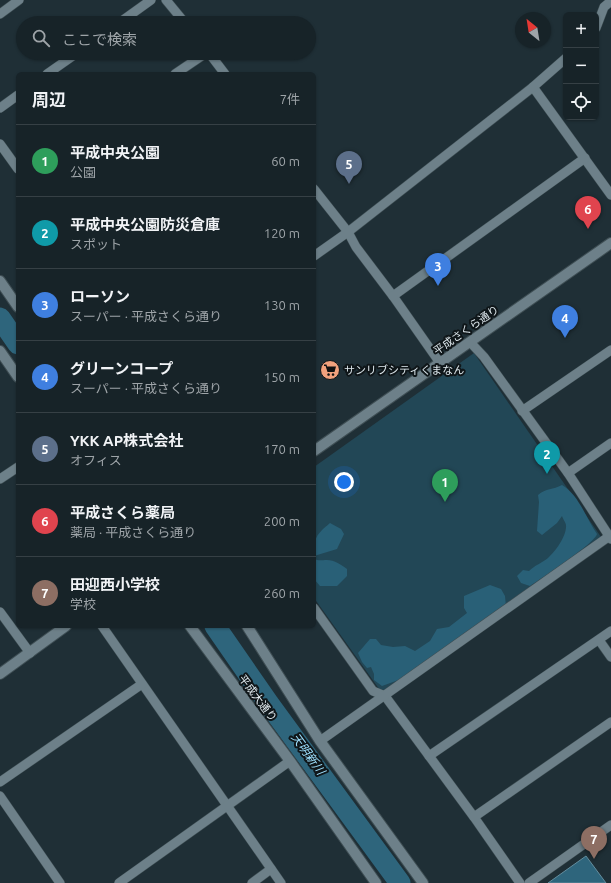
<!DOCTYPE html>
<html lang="ja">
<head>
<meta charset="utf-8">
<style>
  body { margin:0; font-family:Ubuntu,"Noto Sans JP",sans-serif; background:#202b30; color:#f1f3f6 }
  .controls { position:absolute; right:12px; top:12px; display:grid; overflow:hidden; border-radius:6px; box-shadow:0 1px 3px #0004 }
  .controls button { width:36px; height:36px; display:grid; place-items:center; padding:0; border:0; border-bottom:1px solid #364045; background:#172328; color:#f1f3f6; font:20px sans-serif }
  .compass { position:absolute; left:515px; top:12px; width:36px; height:36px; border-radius:50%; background:#172328; box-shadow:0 1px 3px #0004; rotate:330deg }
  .you { position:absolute; left:344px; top:482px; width:14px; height:14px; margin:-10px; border:3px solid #fff; border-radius:50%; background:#1a73e8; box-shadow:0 0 0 6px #1a73e833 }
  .badge { display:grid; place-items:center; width:26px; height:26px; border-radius:50%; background:#8bbbb9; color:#fff; font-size:13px; font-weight:700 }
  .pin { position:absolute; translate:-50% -33px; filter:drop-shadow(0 1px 2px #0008) }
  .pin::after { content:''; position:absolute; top:21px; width:14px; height:12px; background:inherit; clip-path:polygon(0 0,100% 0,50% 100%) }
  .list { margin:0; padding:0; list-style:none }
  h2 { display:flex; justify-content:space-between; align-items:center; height:52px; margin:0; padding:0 16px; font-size:17px }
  h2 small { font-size:13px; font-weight:400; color:#9ea4a8 }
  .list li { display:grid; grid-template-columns:26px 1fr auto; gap:12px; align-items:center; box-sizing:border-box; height:72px; padding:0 16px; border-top:1px solid #364045 }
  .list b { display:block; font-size:15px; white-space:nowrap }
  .list p { margin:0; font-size:13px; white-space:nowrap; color:#9ea4a8 }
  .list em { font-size:13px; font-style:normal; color:#9ea4a8 }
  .icon { flex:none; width:22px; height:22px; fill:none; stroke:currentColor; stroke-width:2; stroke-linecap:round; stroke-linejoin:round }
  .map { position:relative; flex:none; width:611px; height:883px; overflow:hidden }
  .search { position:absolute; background:#172328; box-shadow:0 1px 3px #0004; left:16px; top:16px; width:300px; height:44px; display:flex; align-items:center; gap:10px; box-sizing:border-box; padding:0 14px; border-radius:22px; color:#9ea4a8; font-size:15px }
  .panel { position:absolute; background:#172328; box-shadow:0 1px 3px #0004; left:16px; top:72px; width:300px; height:556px; border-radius:6px }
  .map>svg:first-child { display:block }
  .green { fill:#224756 }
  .forest { fill:#296077 }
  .water { fill:#2e657c; stroke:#638d9e }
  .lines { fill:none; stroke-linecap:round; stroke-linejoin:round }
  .river { stroke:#2e657c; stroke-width:21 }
  .street-casing { stroke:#3f4e54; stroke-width:10 }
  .secondary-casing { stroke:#3f4e54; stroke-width:12 }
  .street { stroke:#6d8089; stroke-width:9 }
  .secondary { stroke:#6d8089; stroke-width:10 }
  .labels { text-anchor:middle; stroke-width:4; stroke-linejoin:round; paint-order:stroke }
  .street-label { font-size:11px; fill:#dfe9ee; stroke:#0f1619 }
  .poi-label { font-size:11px; fill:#dfe9ee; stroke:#0f1619; text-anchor:start }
  .water-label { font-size:12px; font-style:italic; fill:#9ddffd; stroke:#0f1619 }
</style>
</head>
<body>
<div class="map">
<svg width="611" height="883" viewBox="0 0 611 883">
  <rect width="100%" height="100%" fill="#1f2f36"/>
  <path class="green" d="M474,353L601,537L382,693L314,598V467Z"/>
  <g class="forest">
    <path d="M562,485C579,495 586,518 597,534C595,543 541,579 530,586L521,583L517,576L523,570L529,571C535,565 542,563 548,558C555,552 567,536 566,525C566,523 563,519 562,516L557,523L542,535L537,531L539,502L538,495C546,488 553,490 562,485Z"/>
    <path d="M330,523L341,529L344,534L337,549L314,556C314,537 316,535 330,523Z"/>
    <path d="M314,559C319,561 321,560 327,560C334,560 342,565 347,569V576L337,586H320L314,579Z"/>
    <path d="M490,585L501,589L505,596L506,607L404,678L382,686L374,680V674L371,667L367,668L362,662L358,653L370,639H376L381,645L393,647L405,646L415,651L430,641L437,629L449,627L467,613L464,608V596Z"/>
  </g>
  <path class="water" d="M586,856L606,883H548Z"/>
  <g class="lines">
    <g class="river">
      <path d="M0,318L18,344"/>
      <path d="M215,626L269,704L400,883"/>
    </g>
    <defs>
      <g id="street">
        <path d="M166,0L185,23"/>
        <path d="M0,14L19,0"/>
        <path d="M119,23L151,0"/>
        <path d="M596,28L604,7L611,1"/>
        <path d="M209,53L225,74"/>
        <path d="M47,74L77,53"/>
        <path d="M175,74L206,53"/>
        <path d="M533,87L611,195"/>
        <path d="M0,108L18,95"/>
        <path d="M0,144L18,169"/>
        <path d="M314,189L348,232L356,247L393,296L440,363"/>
        <path d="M314,256L348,232L533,87L566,58"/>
        <path d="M393,296L585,158"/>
        <path d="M470,342L484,357L568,473L611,539"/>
        <path d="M522,411L611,350"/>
        <path d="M568,473L611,443"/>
        <path d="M0,479L18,467"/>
        <path d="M314,608L373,691L385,696L474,817L520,883"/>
        <path d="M0,612L30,653"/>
        <path d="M102,626L281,883"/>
        <path d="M599,640L611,657"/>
        <path d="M320,741L611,535"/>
        <path d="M429,756L611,631"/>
        <path d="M0,782L142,684"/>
        <path d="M0,796L60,883"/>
        <path d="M474,817L611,722"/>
        <path d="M119,883L290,761"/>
        <path d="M252,883L271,869"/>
        <path d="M529,883L611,825"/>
      </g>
      <g id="secondary">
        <path d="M0,281L18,307"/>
        <path d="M0,351L18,377"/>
        <path d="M314,451L611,243"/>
        <path d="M190,626L290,761L376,883"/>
        <path d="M247,626L320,741L423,883"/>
        <path d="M0,674L66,626"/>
      </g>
    </defs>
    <use href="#street" class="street-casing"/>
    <use href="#secondary" class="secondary-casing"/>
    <use href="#street" class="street"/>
    <use href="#secondary" class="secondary"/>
  </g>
  <defs>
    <symbol id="supermarket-disc" viewBox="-11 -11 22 22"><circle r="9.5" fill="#f1a17d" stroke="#0f1619"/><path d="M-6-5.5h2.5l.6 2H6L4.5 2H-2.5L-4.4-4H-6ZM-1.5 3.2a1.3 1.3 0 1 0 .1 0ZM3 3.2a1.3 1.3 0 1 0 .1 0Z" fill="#111"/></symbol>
  </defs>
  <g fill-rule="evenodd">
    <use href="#supermarket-disc" x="319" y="359" width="22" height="22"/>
  </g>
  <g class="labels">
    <g class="street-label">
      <text transform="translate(466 330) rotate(-35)" y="4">平成さくら通り</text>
      <text transform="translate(258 698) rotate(53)" y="4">平成大通り</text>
    </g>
    <g class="poi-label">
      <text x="344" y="374">サンリブシティくまなん</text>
    </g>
    <g class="water-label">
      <text transform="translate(308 754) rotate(54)" y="4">天明新川</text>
    </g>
  </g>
</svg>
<div class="controls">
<button>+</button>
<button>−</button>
<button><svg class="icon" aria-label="locate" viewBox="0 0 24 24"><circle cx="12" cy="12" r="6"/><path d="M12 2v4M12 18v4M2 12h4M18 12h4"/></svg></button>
</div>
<svg class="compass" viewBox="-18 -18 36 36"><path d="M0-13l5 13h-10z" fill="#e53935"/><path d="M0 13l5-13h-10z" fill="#9ea4a8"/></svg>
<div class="you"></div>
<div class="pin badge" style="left:445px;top:502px;background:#2e9e5b">1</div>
<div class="pin badge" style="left:547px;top:474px;background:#0f9aa8">2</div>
<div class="pin badge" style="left:438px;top:286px;background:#3f7fe0">3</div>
<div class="pin badge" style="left:565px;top:338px;background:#3f7fe0">4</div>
<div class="pin badge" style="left:349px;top:184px;background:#5c6f8a">5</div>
<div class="pin badge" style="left:588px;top:229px;background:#e0444e">6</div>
<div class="pin badge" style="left:594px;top:859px;background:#8d6e63">7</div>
<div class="search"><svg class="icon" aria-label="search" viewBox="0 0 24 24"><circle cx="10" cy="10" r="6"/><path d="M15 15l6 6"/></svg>ここで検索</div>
<section class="panel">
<h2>周辺<small>7件</small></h2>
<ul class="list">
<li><span class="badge" style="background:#2e9e5b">1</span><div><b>平成中央公園</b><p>公園</p></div><em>60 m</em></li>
<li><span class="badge" style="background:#0f9aa8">2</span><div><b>平成中央公園防災倉庫</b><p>スポット</p></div><em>120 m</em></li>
<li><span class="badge" style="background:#3f7fe0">3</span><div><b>ローソン</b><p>スーパー · 平成さくら通り</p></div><em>130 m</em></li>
<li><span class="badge" style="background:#3f7fe0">4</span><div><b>グリーンコープ</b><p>スーパー · 平成さくら通り</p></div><em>150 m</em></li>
<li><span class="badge" style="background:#5c6f8a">5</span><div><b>YKK AP株式会社</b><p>オフィス</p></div><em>170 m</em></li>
<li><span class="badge" style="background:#e0444e">6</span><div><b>平成さくら薬局</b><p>薬局 · 平成さくら通り</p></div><em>200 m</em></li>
<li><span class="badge" style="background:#8d6e63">7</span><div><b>田迎西小学校</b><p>学校</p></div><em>260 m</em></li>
</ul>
</section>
</div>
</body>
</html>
